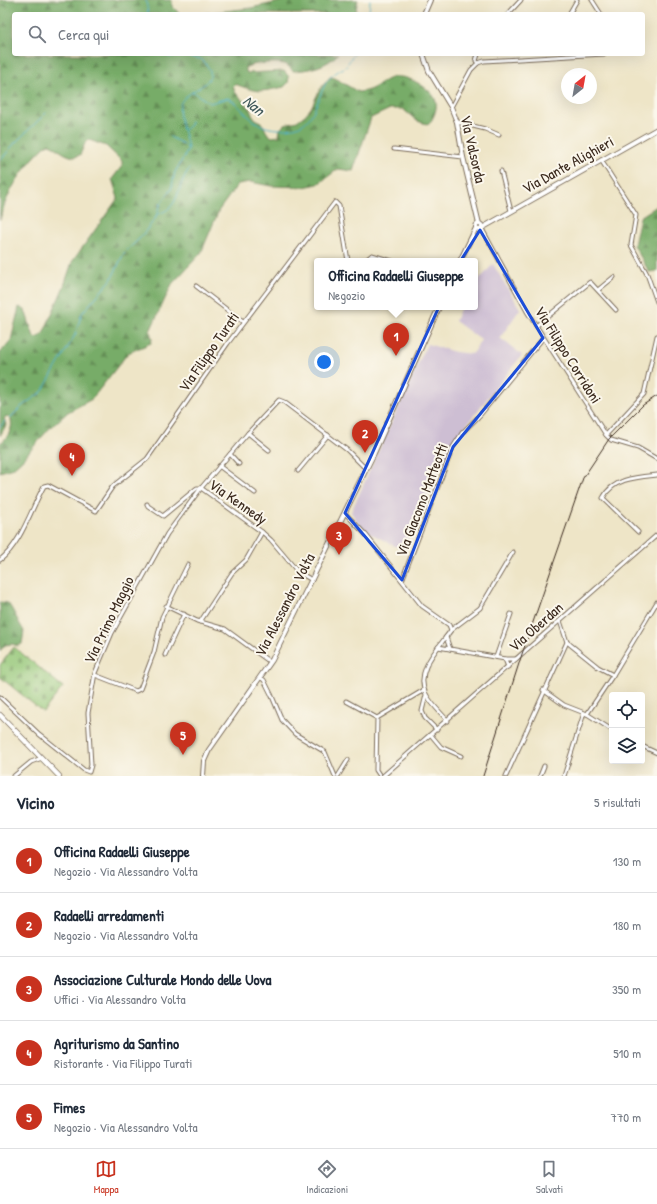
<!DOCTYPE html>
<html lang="it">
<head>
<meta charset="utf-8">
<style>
  body { margin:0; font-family:"Patrick Hand",sans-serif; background:#f6f6f7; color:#1f2937 }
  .controls { position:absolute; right:12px; bottom:12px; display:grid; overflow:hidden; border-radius:4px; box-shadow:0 4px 16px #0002 }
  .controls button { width:36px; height:36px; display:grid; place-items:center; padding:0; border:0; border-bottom:1px solid #e0e1e3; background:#fff; color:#1f2937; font:20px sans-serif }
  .compass { position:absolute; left:561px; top:68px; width:36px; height:36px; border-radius:50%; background:#fff; box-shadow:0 4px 16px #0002; rotate:31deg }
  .you { position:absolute; left:324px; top:362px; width:14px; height:14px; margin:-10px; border:3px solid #fff; border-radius:50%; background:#1a73e8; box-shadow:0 0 0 6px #1a73e833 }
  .badge { display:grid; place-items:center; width:26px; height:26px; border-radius:50%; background:#c8321e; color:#fff; font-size:13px; font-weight:700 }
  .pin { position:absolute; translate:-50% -33px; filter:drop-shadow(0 1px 2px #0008) }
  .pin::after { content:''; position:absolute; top:21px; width:14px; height:12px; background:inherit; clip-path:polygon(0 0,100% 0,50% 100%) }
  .popup { position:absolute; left:314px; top:258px; width:164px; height:52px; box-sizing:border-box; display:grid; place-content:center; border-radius:4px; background:#fff; filter:drop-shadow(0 1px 3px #0005); font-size:13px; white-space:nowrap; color:#747a83 }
  .popup b { font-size:15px; color:#1f2937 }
  .popup::after { content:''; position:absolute; left:50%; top:100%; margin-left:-8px; border:8px solid transparent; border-top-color:#fff }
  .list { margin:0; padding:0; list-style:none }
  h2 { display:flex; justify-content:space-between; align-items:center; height:52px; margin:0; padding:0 16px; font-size:17px }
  h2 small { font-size:13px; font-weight:400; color:#747a83 }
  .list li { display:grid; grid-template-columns:26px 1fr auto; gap:12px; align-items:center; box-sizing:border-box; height:64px; padding:0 16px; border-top:1px solid #e0e1e3 }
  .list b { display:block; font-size:15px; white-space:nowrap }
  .list p { margin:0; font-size:13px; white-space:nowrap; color:#747a83 }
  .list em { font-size:13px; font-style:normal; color:#747a83 }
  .icon { flex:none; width:22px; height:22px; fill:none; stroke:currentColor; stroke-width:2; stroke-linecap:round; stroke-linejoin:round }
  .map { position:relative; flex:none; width:657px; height:776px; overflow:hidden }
  .search { position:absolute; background:#fff; box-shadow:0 4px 16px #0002; left:12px; right:12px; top:12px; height:44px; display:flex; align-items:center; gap:10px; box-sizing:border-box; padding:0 14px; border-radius:4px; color:#747a83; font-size:15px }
  .sheet { height:372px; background:#fff }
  nav { display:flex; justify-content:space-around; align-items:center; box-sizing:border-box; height:56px; border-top:1px solid #e0e1e3; background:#fff; font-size:11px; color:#747a83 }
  nav a { display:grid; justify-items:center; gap:2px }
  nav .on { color:#c8321e }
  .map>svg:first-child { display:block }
  .industrial { fill:#cdbed3 }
  .forest { fill:url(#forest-firs); stroke:#596b43 }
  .cemetery { fill:url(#cemetery-stones); stroke:#68784b }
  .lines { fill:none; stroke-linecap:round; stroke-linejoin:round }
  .stream { stroke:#4aaec9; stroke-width:1 }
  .street-casing { stroke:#7a6b59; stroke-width:5 }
  .secondary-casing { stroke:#7a6b59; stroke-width:6 }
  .primary-casing { stroke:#7a6b59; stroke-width:6 }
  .street { stroke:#fff; stroke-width:3 }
  .secondary { stroke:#fff; stroke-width:4 }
  .primary { stroke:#fff; stroke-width:4.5 }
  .rail { stroke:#3b2a1e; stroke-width:1 }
  .marked { fill:none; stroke:#1d4ed8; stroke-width:3; stroke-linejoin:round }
  .labels { text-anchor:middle; stroke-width:4; stroke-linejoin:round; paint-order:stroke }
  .street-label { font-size:15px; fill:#3b2a1e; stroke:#fbf7ec }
  .water-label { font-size:16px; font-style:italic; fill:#40585a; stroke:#fbf7ec }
</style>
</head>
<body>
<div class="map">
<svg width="657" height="776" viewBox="0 0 657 776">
  <defs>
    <pattern id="forest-firs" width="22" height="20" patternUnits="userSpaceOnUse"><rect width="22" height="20" fill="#77ac68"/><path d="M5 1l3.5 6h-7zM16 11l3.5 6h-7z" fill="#638c55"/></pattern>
    <pattern id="cemetery-stones" width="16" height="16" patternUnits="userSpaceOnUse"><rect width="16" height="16" fill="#94c778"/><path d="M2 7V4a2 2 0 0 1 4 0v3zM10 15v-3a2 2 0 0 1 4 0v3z" fill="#7aa262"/></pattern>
  </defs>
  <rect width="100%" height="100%" fill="#fbf7ec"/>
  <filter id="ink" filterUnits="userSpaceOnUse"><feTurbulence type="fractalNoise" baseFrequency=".025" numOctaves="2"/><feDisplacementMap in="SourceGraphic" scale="8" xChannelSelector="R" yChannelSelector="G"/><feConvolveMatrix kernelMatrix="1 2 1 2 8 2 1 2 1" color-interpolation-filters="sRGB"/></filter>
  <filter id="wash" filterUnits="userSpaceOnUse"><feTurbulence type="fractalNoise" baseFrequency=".012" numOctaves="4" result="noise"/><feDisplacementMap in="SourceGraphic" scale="16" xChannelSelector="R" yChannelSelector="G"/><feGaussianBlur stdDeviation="0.9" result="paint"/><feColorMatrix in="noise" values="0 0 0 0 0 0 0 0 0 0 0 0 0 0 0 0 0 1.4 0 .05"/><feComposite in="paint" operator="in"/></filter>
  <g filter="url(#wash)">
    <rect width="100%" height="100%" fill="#eee5c7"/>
    <path class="industrial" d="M493,264L520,309L500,338L522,355L455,439L403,550L362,529L351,512L427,344L455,352L472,354L481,340L455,321L461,307H475V285Z"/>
    <g class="forest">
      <path d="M0,0H172V6L180,14H14V54H338C327,66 310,70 294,71C291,70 290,67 287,65C280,61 250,63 245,68L247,73L284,71L289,77L288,83L284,87C260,92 259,93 235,84L233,86L235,92L249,107L253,117L262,123L267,133L272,137L279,136L280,129L285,124L297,121L305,115L311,108L320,89L330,77L335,78L358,92C377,91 380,80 394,77C403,76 411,79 418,83C436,94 442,103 430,123L427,124L417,121L403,109H390L371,118L353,171L338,169L318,184L304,187L271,186L250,182L238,184L219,210L201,253L172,284L150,331L152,339L151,343L128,353L92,399L68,412L48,430L22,460L13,468L0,472V443C8,438 13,429 11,420L7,416L4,418L6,425L0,436V353L11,340L19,307L25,310L34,337L37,338L43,334L64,286L72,262L118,198L112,179L122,166V161L106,146L89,140L86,141L80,155L75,157C60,155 57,145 48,144C26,163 6,192 0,220Z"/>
      <path d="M287,0H358L355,14H199L251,8Z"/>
      <path d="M657,206V271L649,272L634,245L640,217Z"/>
      <path d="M0,602L8,603C14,611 18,622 24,631L22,644L18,646L12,644L5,645L0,651Z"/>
    </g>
    <path class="cemetery" d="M14,647L63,687L43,712L0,677V665Z"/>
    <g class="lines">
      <g class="stream">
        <path d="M146,0L148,14"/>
        <path d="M369,14L370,0"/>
        <path d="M348,63L354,54"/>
        <path d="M193,92L210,103L228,98C241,105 247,119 261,125C269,129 277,129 286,129C316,128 315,100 327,81C332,74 340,70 347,66"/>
        <path d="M184,130L190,125L191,121"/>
        <path d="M170,137L185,145L187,148"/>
        <path d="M0,161L14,144L46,113"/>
        <path d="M157,214C181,209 176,186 189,169"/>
        <path d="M10,418L22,406L42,392L75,335L82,313L111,280L124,253L140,238L155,219L161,203L171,190L175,172L188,150C187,136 177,120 180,105C185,87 229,85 201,59L182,55L169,57L166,54"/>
        <path d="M0,427L5,421"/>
      </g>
    </g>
  </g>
  <g filter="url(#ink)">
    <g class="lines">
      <defs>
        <g id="street">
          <path d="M592,0L601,14"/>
          <path d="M508,14L521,0"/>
          <path d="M569,14L577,0"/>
          <path d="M478,63L484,61L604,54"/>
          <path d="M451,107L471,70L478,63L476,61L478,54"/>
          <path d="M457,122L485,129L499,135"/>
          <path d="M394,149L463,157"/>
          <path d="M601,160L636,215L631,245L647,274L657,302"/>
          <path d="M501,171L511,211"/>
          <path d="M482,229L528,313L606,435L611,440L638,448L657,459"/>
          <path d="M365,261L372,255L392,261"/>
          <path d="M196,286L243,322"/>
          <path d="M598,290L614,277"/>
          <path d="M536,326L590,282L616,310"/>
          <path d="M248,433L269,450"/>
          <path d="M606,435L644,394L657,336"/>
          <path d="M230,454L239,464"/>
          <path d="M219,466L255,493"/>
          <path d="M298,471L328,435"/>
          <path d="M147,504L148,506L163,516L197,488H201L262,532L271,540L298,572L312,580"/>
          <path d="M345,513L366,535L422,606L449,625L451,630C439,648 414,670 426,694C431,704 441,713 448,721"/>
          <path d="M638,532L603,498C613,478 638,477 657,475"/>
          <path d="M0,560C21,544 31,509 44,486L48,485L96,511L113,486L147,459L228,343L335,202L339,206L348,261"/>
          <path d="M402,580L453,447L462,433L480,415L543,338"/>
          <path d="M166,606L197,621L225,629L270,662"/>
          <path d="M560,621L567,642L598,667L613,675"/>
          <path d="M200,622L232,573L246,560L262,532"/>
          <path d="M451,630L480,608L513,552"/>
          <path d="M438,647L450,649L446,637"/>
          <path d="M450,649L505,659"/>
          <path d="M165,655L184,614"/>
          <path d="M496,657L511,614"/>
          <path d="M508,667L505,659H516"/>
          <path d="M95,675L136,691L140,689L154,652L162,617L188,564"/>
          <path d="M261,678L264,680L271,694L282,720L295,734L325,752L335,776"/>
          <path d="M543,690L564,705L587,714L612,730"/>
          <path d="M426,695L422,711L425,718L437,730"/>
          <path d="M0,697L39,734L84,770L89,772L91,765L88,713L95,673L112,633L167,534L201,488L248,433L279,400L284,402L347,450L366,469"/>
          <path d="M346,701L377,718L376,770L380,776"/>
          <path d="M587,714L613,675L657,602"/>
          <path d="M377,718L424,690"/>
          <path d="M431,735L441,747L461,756"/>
          <path d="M642,746L657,753"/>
          <path d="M14,776L31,762L42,758"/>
          <path d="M338,776L348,760"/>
          <path d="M383,776L657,535"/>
          <path d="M506,776L567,642"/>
          <path d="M540,776L544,766"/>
          <path d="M564,776L584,713"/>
        </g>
        <g id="secondary">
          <path d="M424,14L430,0"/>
          <path d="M423,54L429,71L451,107L457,122L463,157L479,224"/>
          <circle cx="479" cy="227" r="3"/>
          <path d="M482,228L657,129"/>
          <path d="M460,261L476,228"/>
          <path d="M203,776L204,761L209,750L272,660L374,453L439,307"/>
        </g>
        <path id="primary" d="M0,715L59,776"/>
      </defs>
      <use href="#street" class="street-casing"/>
      <use href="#secondary" class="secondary-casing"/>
      <use href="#primary" class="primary-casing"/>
      <use href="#street" class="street"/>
      <use href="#secondary" class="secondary"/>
      <use href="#primary" class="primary"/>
      <path class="rail" d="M483,776L522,654L583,478L609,439L643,405L657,396"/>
    </g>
  </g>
  <path class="marked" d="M480,230L543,338L453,447L402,580L345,513L458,265Z"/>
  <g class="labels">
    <g class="street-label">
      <text transform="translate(473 149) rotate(77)" y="5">Via Valsorda</text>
      <text transform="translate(568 165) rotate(-29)" y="5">Via Dante Alighieri</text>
      <text transform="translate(209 352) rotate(-55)" y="5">Via Filippo Turati</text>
      <text transform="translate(568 355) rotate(58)" y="5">Via Filippo Corridoni</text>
      <text transform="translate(422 500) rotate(-69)" y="5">Via Giacomo Matteotti</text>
      <text transform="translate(238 502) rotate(35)" y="5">Via Kennedy</text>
      <text transform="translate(285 605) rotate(-63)" y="5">Via Alessandro Volta</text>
      <text transform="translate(109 620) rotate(-64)" y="5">Via Primo Maggio</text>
      <text transform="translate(536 627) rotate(-41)" y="5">Via Oberdan</text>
    </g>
    <g class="water-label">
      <text transform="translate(254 105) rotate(39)" y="6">Nan</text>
    </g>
  </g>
</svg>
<div class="controls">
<button><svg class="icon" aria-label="locate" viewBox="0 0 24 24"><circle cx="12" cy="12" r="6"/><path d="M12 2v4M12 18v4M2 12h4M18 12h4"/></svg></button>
<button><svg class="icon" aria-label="layers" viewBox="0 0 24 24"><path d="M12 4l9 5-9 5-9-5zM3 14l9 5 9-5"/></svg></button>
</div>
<svg class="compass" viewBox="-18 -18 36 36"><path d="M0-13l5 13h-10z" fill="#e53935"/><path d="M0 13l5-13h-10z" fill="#747a83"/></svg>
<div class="you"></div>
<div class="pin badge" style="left:396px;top:356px">1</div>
<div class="popup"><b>Officina Radaelli Giuseppe</b>Negozio</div>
<div class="pin badge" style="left:365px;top:453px">2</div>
<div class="pin badge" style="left:339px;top:555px">3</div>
<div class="pin badge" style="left:72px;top:476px">4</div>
<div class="pin badge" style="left:183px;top:755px">5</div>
<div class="search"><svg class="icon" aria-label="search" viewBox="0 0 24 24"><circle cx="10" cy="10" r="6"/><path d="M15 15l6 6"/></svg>Cerca qui</div>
</div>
<section class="sheet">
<h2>Vicino<small>5 risultati</small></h2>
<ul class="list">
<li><span class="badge">1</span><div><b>Officina Radaelli Giuseppe</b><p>Negozio · Via Alessandro Volta</p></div><em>130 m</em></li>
<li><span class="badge">2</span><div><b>Radaelli arredamenti</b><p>Negozio · Via Alessandro Volta</p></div><em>180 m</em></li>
<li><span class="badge">3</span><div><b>Associazione Culturale Mondo delle Uova</b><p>Uffici · Via Alessandro Volta</p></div><em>350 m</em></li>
<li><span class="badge">4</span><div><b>Agriturismo da Santino</b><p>Ristorante · Via Filippo Turati</p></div><em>510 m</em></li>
<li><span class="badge">5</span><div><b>Fimes</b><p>Negozio · Via Alessandro Volta</p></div><em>770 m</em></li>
</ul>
</section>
<nav>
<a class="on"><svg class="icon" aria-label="map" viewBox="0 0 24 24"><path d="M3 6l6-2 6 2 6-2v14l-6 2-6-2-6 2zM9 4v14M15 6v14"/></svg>Mappa</a>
<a><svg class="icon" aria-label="directions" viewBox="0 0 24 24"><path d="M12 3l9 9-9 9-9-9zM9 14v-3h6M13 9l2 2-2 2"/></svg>Indicazioni</a>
<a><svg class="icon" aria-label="saved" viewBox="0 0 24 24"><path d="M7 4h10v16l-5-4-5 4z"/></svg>Salvati</a>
</nav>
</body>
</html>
